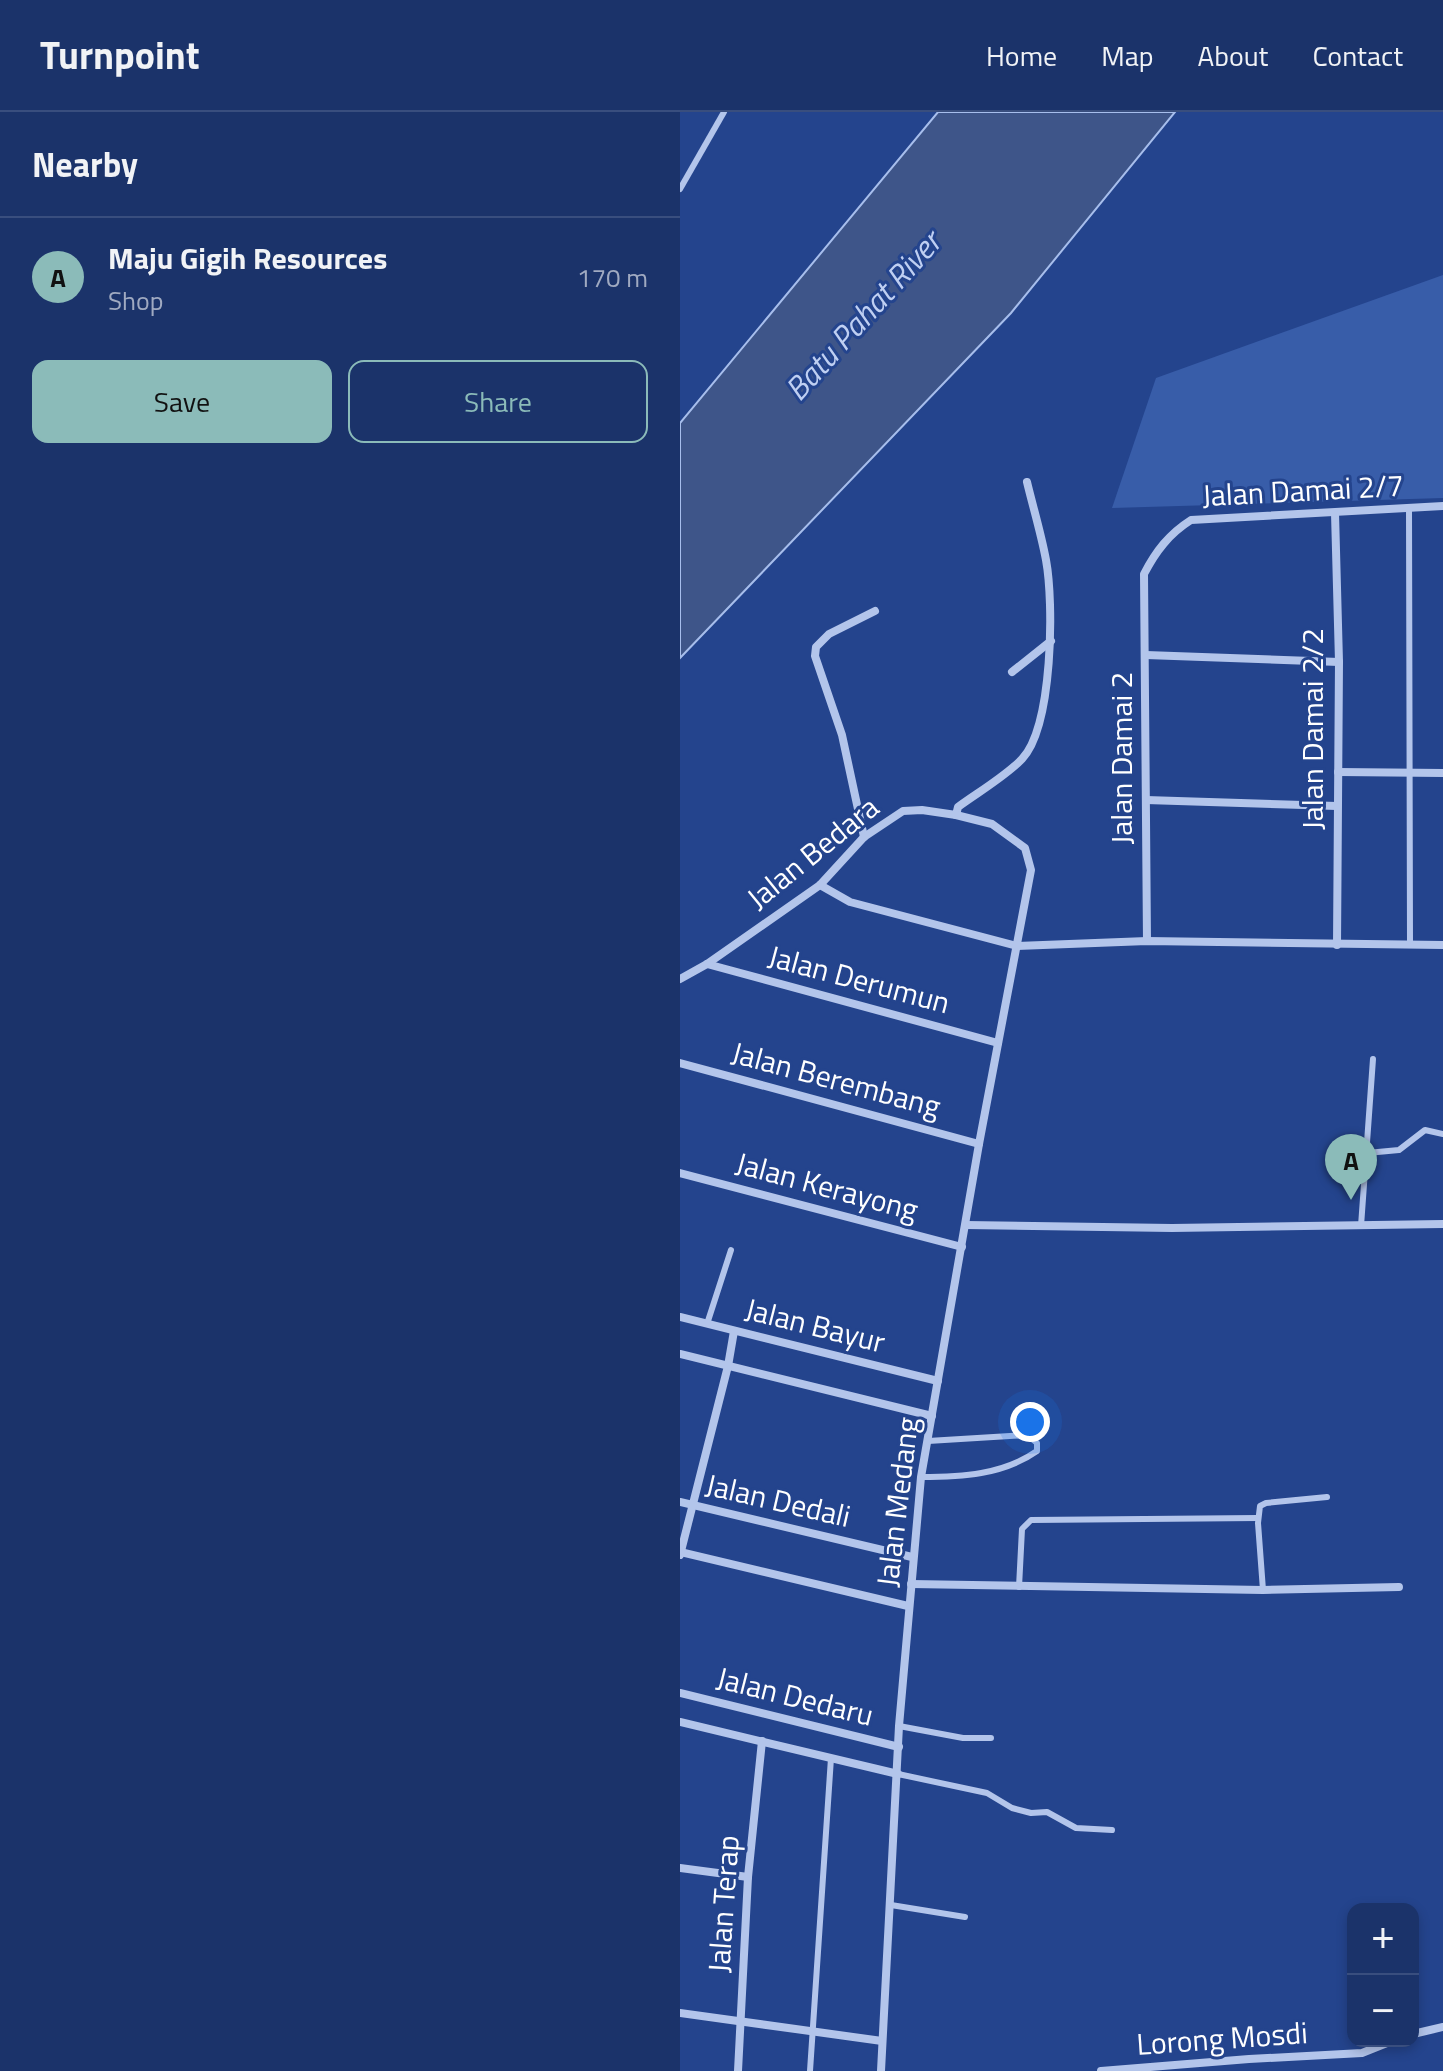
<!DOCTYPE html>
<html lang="en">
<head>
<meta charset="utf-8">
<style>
  body { margin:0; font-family:"Titillium Web",sans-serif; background:#283f72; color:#f1f3f6 }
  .controls { position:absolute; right:24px; bottom:24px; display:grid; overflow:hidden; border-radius:16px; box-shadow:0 4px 12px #0003 }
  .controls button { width:72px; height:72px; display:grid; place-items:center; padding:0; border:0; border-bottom:2px solid #394e7e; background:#1b336a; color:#f1f3f6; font:40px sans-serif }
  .you { position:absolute; left:350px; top:1310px; width:28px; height:28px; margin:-20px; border:6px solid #fff; border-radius:50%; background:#1a73e8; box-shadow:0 0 0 12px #1a73e833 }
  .badge { display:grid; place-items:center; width:52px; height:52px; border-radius:50%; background:#8bbbb9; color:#111; font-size:26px; font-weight:700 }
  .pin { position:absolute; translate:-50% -66px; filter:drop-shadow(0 2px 4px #0008) }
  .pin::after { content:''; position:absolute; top:42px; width:28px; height:24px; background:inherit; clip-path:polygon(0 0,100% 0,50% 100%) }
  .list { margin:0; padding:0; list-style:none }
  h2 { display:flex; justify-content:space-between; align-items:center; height:104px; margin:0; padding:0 32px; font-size:34px }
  h2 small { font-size:26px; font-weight:400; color:#a0aac1 }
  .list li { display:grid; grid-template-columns:52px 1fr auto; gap:24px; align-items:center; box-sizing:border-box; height:120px; padding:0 32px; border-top:2px solid #394e7e }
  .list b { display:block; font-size:30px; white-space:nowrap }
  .list p { margin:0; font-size:26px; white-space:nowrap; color:#a0aac1 }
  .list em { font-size:26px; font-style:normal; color:#a0aac1 }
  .actions { display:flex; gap:16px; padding:24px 32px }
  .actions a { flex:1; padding:18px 0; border:2px solid #8bbbb9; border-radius:16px; text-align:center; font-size:28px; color:#8bbbb9 }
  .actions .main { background:#8bbbb9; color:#111 }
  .map { position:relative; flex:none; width:763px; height:1959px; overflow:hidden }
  header { display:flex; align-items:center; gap:48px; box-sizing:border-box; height:112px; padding:0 40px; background:#1b336a; border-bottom:2px solid #394e7e }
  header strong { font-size:38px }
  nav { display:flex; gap:44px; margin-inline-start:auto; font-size:28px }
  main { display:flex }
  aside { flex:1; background:#1b336a }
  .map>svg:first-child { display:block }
  .green { fill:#385da9 }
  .water { fill:#3e5589; stroke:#a7beec; stroke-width:2 }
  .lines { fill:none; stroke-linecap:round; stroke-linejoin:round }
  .lane { stroke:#b3c5eb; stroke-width:6 }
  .street { stroke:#b3c5eb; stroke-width:8 }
  .labels { text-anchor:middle; stroke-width:6; stroke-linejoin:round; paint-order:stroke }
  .street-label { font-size:30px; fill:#fff; stroke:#24448d }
  .water-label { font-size:32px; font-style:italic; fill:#bfcff2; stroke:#24448d }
</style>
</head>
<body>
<header>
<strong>Turnpoint</strong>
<nav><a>Home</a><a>Map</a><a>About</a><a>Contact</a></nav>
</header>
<main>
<aside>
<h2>Nearby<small></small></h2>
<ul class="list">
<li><span class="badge">A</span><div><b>Maju Gigih Resources</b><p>Shop</p></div><em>170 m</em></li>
</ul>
<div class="actions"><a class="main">Save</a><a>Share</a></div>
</aside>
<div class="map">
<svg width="763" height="1959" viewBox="0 0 763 1959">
  <rect width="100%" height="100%" fill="#24448d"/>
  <path class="green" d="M763,163V386L432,396L476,266Z"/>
  <path class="water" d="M258,0H495L331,201L0,546V311Z"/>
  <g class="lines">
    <g class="lane">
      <path d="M0,77L44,0"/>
      <path d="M729,397L730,833"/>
      <path d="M687,1041L719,1038L745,1018L763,1022"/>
      <path d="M681,1114L693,947"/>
      <path d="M27,1212L51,1138"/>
      <path d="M241,1365C281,1365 323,1363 357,1339V1331L347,1323L248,1329"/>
      <path d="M339,1475L342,1417L351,1408L578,1406"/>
      <path d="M583,1478L578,1411L580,1394L586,1391L647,1385"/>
      <path d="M219,1614L283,1626H311"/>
      <path d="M218,1662L307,1681L332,1696L351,1701L367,1700L396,1716L432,1718"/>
      <path d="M211,1793L285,1805"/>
      <path d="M130,1959L151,1646"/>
    </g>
    <g class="street">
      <path d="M655,401L659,550L657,833"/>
      <path d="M466,543L659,550"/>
      <path d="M332,560L371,529"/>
      <path d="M658,660L763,661"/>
      <path d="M466,688L657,694"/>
      <path d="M276,703L278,695C297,681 326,664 342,647C373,614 374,491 366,448C361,421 353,395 347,370"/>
      <path d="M184,725L162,623L135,544L136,535L149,522L195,499"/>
      <path d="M140,773L170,790L337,834L467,829L763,833"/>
      <path d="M467,829L464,462C476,439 489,422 511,408L763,394"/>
      <path d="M27,852L318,931"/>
      <path d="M0,867L27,852L140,773L184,725L223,699L242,698L276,703L312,712L345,736L351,758L299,1032L241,1365L219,1614L201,1959"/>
      <path d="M0,951L299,1032"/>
      <path d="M0,1061L282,1135"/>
      <path d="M286,1113L492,1116L763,1112"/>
      <path d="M0,1205L258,1269"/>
      <path d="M0,1242L252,1304"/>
      <path d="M0,1390L232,1445"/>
      <path d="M0,1440L228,1494"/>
      <path d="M0,1443L48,1254L54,1219"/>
      <path d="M231,1472L583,1478L719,1475"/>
      <path d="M0,1581L219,1635"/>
      <path d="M0,1610L218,1662"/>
      <path d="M0,1756L68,1765"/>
      <path d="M0,1901L202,1929"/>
      <path d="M733,1922L763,1915"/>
      <path d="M58,1959L68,1765L82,1629"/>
      <path d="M421,1959L569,1947L682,1941L712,1929"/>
    </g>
  </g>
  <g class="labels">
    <g class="street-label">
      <text transform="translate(623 379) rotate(-3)" y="10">Jalan Damai 2/7</text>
      <text transform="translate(633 617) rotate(-90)" y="10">Jalan Damai 2/2</text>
      <text transform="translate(442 646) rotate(-90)" y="10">Jalan Damai 2</text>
      <text transform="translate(133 741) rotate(-39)" y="10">Jalan Bedara</text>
      <text transform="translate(179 868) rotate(15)" y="10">Jalan Derumun</text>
      <text transform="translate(156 968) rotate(15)" y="10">Jalan Berembang</text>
      <text transform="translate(147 1075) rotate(15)" y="10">Jalan Kerayong</text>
      <text transform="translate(135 1214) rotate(14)" y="10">Jalan Bayur</text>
      <text transform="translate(98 1389) rotate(13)" y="10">Jalan Dedali</text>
      <text transform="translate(218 1390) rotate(-83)" y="10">Jalan Medang</text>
      <text transform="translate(115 1585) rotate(14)" y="10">Jalan Dedaru</text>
      <text transform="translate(44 1792) rotate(-86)" y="10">Jalan Terap</text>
      <text transform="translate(542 1927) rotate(-4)" y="10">Lorong Mosdi</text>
    </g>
    <g class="water-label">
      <text transform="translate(183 204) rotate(-48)" y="11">Batu Pahat River</text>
    </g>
  </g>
</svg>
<div class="controls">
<button>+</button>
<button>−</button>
</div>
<div class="you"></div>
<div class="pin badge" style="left:671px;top:1088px">A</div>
</div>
</main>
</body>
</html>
